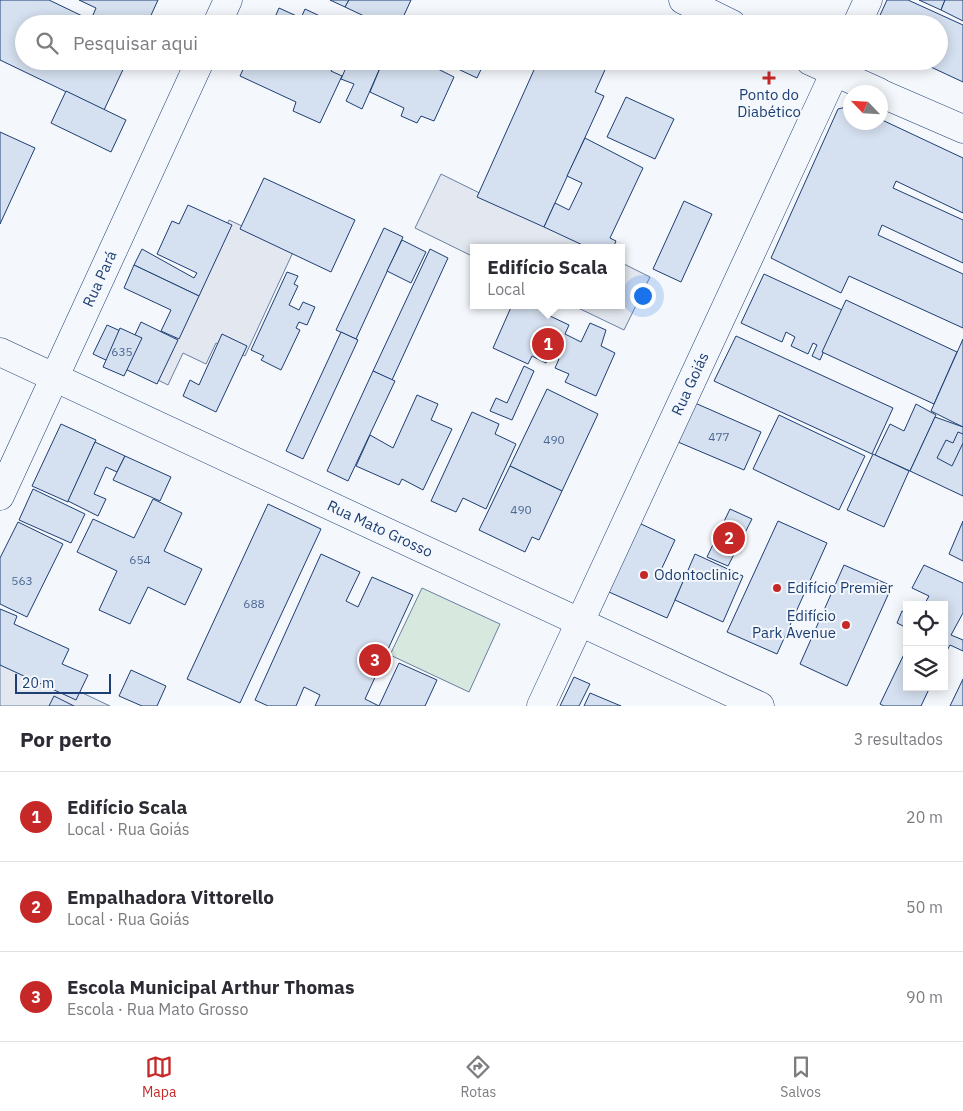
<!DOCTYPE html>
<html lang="pt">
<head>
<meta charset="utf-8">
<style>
  body { margin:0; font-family:"IBM Plex Sans",sans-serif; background:#f2f2f3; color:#2b2b33 }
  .controls { position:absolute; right:15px; bottom:15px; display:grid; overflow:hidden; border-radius:0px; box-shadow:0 2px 12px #0003 }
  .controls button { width:45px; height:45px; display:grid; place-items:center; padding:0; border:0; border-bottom:1px solid #e1e1e2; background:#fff; color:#2b2b33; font:25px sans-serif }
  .compass { position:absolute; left:843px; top:85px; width:45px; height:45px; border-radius:50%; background:#fff; box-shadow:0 2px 12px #0003; rotate:295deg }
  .scale { position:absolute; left:15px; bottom:12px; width:96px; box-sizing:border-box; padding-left:5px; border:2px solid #1d3f73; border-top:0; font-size:14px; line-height:18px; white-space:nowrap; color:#1d3f73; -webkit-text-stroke:4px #f4f7fb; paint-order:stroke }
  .you { position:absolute; left:642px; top:295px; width:18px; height:18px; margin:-12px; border:4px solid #fff; border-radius:50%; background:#1a73e8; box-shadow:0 0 0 8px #1a73e833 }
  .badge { display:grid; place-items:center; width:32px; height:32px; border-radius:50%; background:#c62828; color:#fff; font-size:16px; font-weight:700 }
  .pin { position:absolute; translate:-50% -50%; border:2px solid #fff; box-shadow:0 1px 5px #0006 }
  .popup { position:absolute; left:470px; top:244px; width:155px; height:65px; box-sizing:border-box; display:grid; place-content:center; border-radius:0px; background:#fff; filter:drop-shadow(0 1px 4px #0005); font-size:16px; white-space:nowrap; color:#7c7c81 }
  .popup b { font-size:19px; color:#2b2b33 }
  .popup::after { content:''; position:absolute; left:50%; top:100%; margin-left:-10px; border:10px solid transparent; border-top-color:#fff }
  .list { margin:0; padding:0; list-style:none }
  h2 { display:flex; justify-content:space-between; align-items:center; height:65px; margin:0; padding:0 20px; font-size:21px }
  h2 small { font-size:16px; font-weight:400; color:#7c7c81 }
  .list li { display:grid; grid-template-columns:32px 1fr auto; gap:15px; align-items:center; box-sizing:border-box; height:90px; padding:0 20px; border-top:1px solid #e1e1e2 }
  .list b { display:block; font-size:19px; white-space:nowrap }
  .list p { margin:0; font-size:16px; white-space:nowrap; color:#7c7c81 }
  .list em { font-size:16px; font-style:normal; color:#7c7c81 }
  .icon { flex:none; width:28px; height:28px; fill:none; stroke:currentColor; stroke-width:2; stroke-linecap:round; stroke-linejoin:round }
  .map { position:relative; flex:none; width:963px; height:706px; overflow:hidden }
  .search { position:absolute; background:#fff; box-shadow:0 2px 12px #0003; left:15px; right:15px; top:15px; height:55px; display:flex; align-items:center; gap:12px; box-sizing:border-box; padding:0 18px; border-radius:28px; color:#7c7c81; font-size:19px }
  .sheet { height:335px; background:#fff }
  nav { display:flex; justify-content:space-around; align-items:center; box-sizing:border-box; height:70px; border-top:1px solid #e1e1e2; background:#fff; font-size:14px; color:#7c7c81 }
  nav a { display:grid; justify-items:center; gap:2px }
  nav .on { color:#c62828 }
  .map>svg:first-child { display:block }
  .green { fill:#d7e8df; stroke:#687fa3 }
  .parking { fill:#e3e8f0; stroke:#687fa3 }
  .building { fill:#d5e0f0; stroke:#1d3f73 }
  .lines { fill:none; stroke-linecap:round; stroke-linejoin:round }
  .minor-casing { stroke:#1d3f73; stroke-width:29 }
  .major-casing { stroke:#1d3f73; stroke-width:29 }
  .minor { stroke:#f4f7fb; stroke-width:28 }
  .major { stroke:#f4f7fb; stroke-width:28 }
  .poi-dot { fill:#c62828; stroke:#f4f7fb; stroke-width:2 }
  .labels { text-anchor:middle; stroke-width:4; stroke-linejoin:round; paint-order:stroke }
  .number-label { font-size:12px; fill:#4b6792 }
  .poi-label { font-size:15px; fill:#1d3f73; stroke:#f4f7fb; text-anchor:start }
  .street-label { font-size:15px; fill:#1d3f73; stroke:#f4f7fb }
</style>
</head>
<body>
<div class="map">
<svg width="963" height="706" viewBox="0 0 963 706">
  <rect width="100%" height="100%" fill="#f4f7fb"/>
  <path class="green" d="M422,588L500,624L469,692L390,655Z"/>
  <g class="parking">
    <path d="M441,174L591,248H474V257L415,228Z"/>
    <path d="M229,220L294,250L245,356L216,343L206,364L183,353L168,385L156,379Z"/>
    <path d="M622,263L650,277L624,330L572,305H622Z"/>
    <path d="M0,654L110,706H0Z"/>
  </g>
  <g class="building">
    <path d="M0,0H49L99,24H24V61H127L104,110L0,60Z"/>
    <path d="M79,0H158L147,24H112L93,15L96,8Z"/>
    <path d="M330,0H349L345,7Z"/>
    <path d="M349,0H411L400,24H381L345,7Z"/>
    <path d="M887,0H908L963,25V82L918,61H939V24H876Z"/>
    <path d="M919,0H945L941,10Z"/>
    <path d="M945,0H963V21L941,10Z"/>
    <path d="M279,8L301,18L305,9L337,24H272Z"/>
    <path d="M247,61H336L331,71L342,76L320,123L293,111L296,102L240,76Z"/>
    <path d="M349,61H383L362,109L346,101L354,84L341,79Z"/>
    <path d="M383,61H422L454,77L434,121L421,116L417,123L401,116L404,108L370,92Z"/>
    <path d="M462,61H485L477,78L458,69Z"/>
    <path d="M538,61H609L595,92L604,96L544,227L477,197Z"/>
    <path d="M66,91L126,120L111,152L51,123Z"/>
    <path d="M626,97L674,119L655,159L607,137Z"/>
    <path d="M850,106V122H880V119L963,158V213L896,181L893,188L963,220V263L882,225L878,235L963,274V328L849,276L841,293L771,258L838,109Z"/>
    <path d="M0,132L35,148L0,224Z"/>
    <path d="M585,138L643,168L610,238L616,241L613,248H589L544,227L555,203L569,210L582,183L567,176Z"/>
    <path d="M264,178L355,220L331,272L240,229Z"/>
    <path d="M684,201L712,214L681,282L653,269Z"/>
    <path d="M188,205L232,225L199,296L134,265L142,249L194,278L197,273L157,254L172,221L179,224Z"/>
    <path d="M384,228L403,237L356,339L336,330Z"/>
    <path d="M402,240L426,252L411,283L387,271Z"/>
    <path d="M430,249L448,258L392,380L373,371Z"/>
    <path d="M134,265L199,296L179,339L161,331L171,310L124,288Z"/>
    <path d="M287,272L298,276L294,284L298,286L289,305L299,310L303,302L315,307L307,325L299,322L296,328L300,330L281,370L261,360L264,356L251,350Z"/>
    <path d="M764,274L842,310L820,360L812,356L817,345L813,343L808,354L791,346L795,337L786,332L782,342L741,323Z"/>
    <path d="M846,300L957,352L934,404L822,352Z"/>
    <path d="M512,305L554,307L550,316L569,325L565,334L581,342L590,323L606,330L601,346L615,353L596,396L565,382L569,374L555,368L559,359L550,355L546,363L532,356L528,364L493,348Z"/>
    <path d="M141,322L178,340L157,384L93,354L107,325L134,337Z"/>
    <path d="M120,328L142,338L124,376L103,367Z"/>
    <path d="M341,332L358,340L303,459L286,451Z"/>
    <path d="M222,334L247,346L216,412L183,396L190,380L199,385Z"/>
    <path d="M736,336L893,408L872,454L714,381Z"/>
    <path d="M963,339V427L931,411Z"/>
    <path d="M524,366L534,371L512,420L490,411L496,398L507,403Z"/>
    <path d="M373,371L395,381L348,481L327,471Z"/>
    <path d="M547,389L598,414L562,491L510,466Z"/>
    <path d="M417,395L438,404L431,420L452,429L423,490L402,479L399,485L356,466L370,435L393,448Z"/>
    <path d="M695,403L761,432L744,470L678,442Z"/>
    <path d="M916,404L936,415L910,471L875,455L890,424L904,431Z"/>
    <path d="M472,412L499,424L495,434L516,444L486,509L463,498L456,512L431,501Z"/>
    <path d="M779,415L865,456L839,510L753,469Z"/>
    <path d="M935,417L963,427V496L910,471Z"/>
    <path d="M61,424L96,440L68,502L32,486Z"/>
    <path d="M958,432L963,434V443L952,466L937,458L946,440L953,443Z"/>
    <path d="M95,442L125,456L117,472L106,467L94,494L106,499L98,516L68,501Z"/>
    <path d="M873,454L909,471L884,527L847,510Z"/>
    <path d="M125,456L171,477L160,501L113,480Z"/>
    <path d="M510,466L562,491L539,540L532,537L525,552L479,530Z"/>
    <path d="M33,489L85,514L71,543L19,520Z"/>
    <path d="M153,499L182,513L164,551L202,569L185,605L148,587L130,624L99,610L117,571L77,552L93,519L134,538Z"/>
    <path d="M268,504L321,529L240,703L187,679Z"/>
    <path d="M730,509L752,519L728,566L707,557Z"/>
    <path d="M778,521L827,543L777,654L727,632Z"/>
    <path d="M963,521V561L949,554Z"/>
    <path d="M18,522L63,544L27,617L0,604V558Z"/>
    <path d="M639,523L675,540L661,570L684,580L667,618L609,592Z"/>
    <path d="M321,554L360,572L346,601L358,607L372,577L413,595L365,699L379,706L399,663L437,680L425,706H315L320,695L304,687L296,706H268L255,700Z"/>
    <path d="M695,554L743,576L723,622L675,600Z"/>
    <path d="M844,565L892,586L847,686L800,664Z"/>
    <path d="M924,565L963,583V613L951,635L963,640V651L950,645L944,656V605H924L929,596L912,588Z"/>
    <path d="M0,609L17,616L14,624L69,649L62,664L88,675L76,700L0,665Z"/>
    <path d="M902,611L907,613V628L897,623Z"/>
    <path d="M907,648V687H930L921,706H884L880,704Z"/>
    <path d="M131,670L166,686L157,706H142L119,696Z"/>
    <path d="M574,677L590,684L579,706H560Z"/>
    <path d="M963,679V706H950Z"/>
    <path d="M590,693L621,706H584Z"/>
    <path d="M54,696L74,706H49Z"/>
  </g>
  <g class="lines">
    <defs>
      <g id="minor">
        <path d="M217,24L228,0"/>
        <path id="s1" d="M0,352L760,706"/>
        <path id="s2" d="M0,496L200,61"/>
      </g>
      <g id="major">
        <path d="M683,0L732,24"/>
        <path d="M857,24L868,0"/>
        <path d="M810,61L879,92"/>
        <path d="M880,93L963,129"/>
        <path id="s3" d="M541,706L840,61"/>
      </g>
    </defs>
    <use href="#minor" class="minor-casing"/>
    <use href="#major" class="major-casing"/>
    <use href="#minor" class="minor"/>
    <use href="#major" class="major"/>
  </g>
  <g class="poi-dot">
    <path d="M766.5 70.5h5v5h5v5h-5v5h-5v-5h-5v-5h5z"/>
    <circle cx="644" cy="575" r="5"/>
    <circle cx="777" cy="588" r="5"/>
    <circle cx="846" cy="625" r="5"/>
  </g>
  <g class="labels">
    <g class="number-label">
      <text x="122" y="356">635</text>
      <text x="719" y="441">477</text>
      <text x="554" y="444">490</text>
      <text x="521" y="514">490</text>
      <text x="140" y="564">654</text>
      <text x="22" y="585">563</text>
      <text x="254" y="608">688</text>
    </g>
    <g class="poi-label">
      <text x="769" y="100" text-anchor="middle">Ponto do<tspan x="769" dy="17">Diabético</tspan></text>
      <text x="654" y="580">Odontoclinic</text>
      <text x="787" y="593">Edifício Premier</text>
      <text x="836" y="621" text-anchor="end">Edifício<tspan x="836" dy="17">Park Avenue</tspan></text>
    </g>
    <g class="street-label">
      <text dy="5" stroke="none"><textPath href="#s2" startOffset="239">Rua Pará</textPath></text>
      <text dy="5" stroke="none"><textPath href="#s3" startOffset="355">Rua Goiás</textPath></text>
      <text dy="5" stroke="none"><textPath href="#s1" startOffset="419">Rua Mato Grosso</textPath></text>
    </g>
  </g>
</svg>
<div class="controls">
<button><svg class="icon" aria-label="locate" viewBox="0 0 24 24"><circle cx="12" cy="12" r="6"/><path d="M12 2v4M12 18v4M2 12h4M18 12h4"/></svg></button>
<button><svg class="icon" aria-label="layers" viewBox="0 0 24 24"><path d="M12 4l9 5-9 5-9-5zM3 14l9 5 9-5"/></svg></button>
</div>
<svg class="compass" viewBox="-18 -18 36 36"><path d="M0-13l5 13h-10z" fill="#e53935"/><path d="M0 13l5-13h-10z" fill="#7c7c81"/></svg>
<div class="scale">20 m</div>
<div class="you"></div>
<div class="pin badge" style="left:548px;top:344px">1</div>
<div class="popup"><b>Edifício Scala</b>Local</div>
<div class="pin badge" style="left:729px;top:538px">2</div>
<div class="pin badge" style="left:375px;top:660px">3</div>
<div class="search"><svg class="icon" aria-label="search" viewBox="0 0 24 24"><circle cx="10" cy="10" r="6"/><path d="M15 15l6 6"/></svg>Pesquisar aqui</div>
</div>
<section class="sheet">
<h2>Por perto<small>3 resultados</small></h2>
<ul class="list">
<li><span class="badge">1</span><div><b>Edifício Scala</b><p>Local · Rua Goiás</p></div><em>20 m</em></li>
<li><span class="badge">2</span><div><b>Empalhadora Vittorello</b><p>Local · Rua Goiás</p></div><em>50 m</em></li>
<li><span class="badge">3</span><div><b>Escola Municipal Arthur Thomas</b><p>Escola · Rua Mato Grosso</p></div><em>90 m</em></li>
</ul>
</section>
<nav>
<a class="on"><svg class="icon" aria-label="map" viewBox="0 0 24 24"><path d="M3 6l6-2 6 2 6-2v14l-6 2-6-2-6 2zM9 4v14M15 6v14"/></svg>Mapa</a>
<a><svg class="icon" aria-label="directions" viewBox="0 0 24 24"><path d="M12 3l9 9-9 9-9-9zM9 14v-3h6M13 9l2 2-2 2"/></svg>Rotas</a>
<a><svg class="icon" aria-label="saved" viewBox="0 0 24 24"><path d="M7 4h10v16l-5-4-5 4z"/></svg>Salvos</a>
</nav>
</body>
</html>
